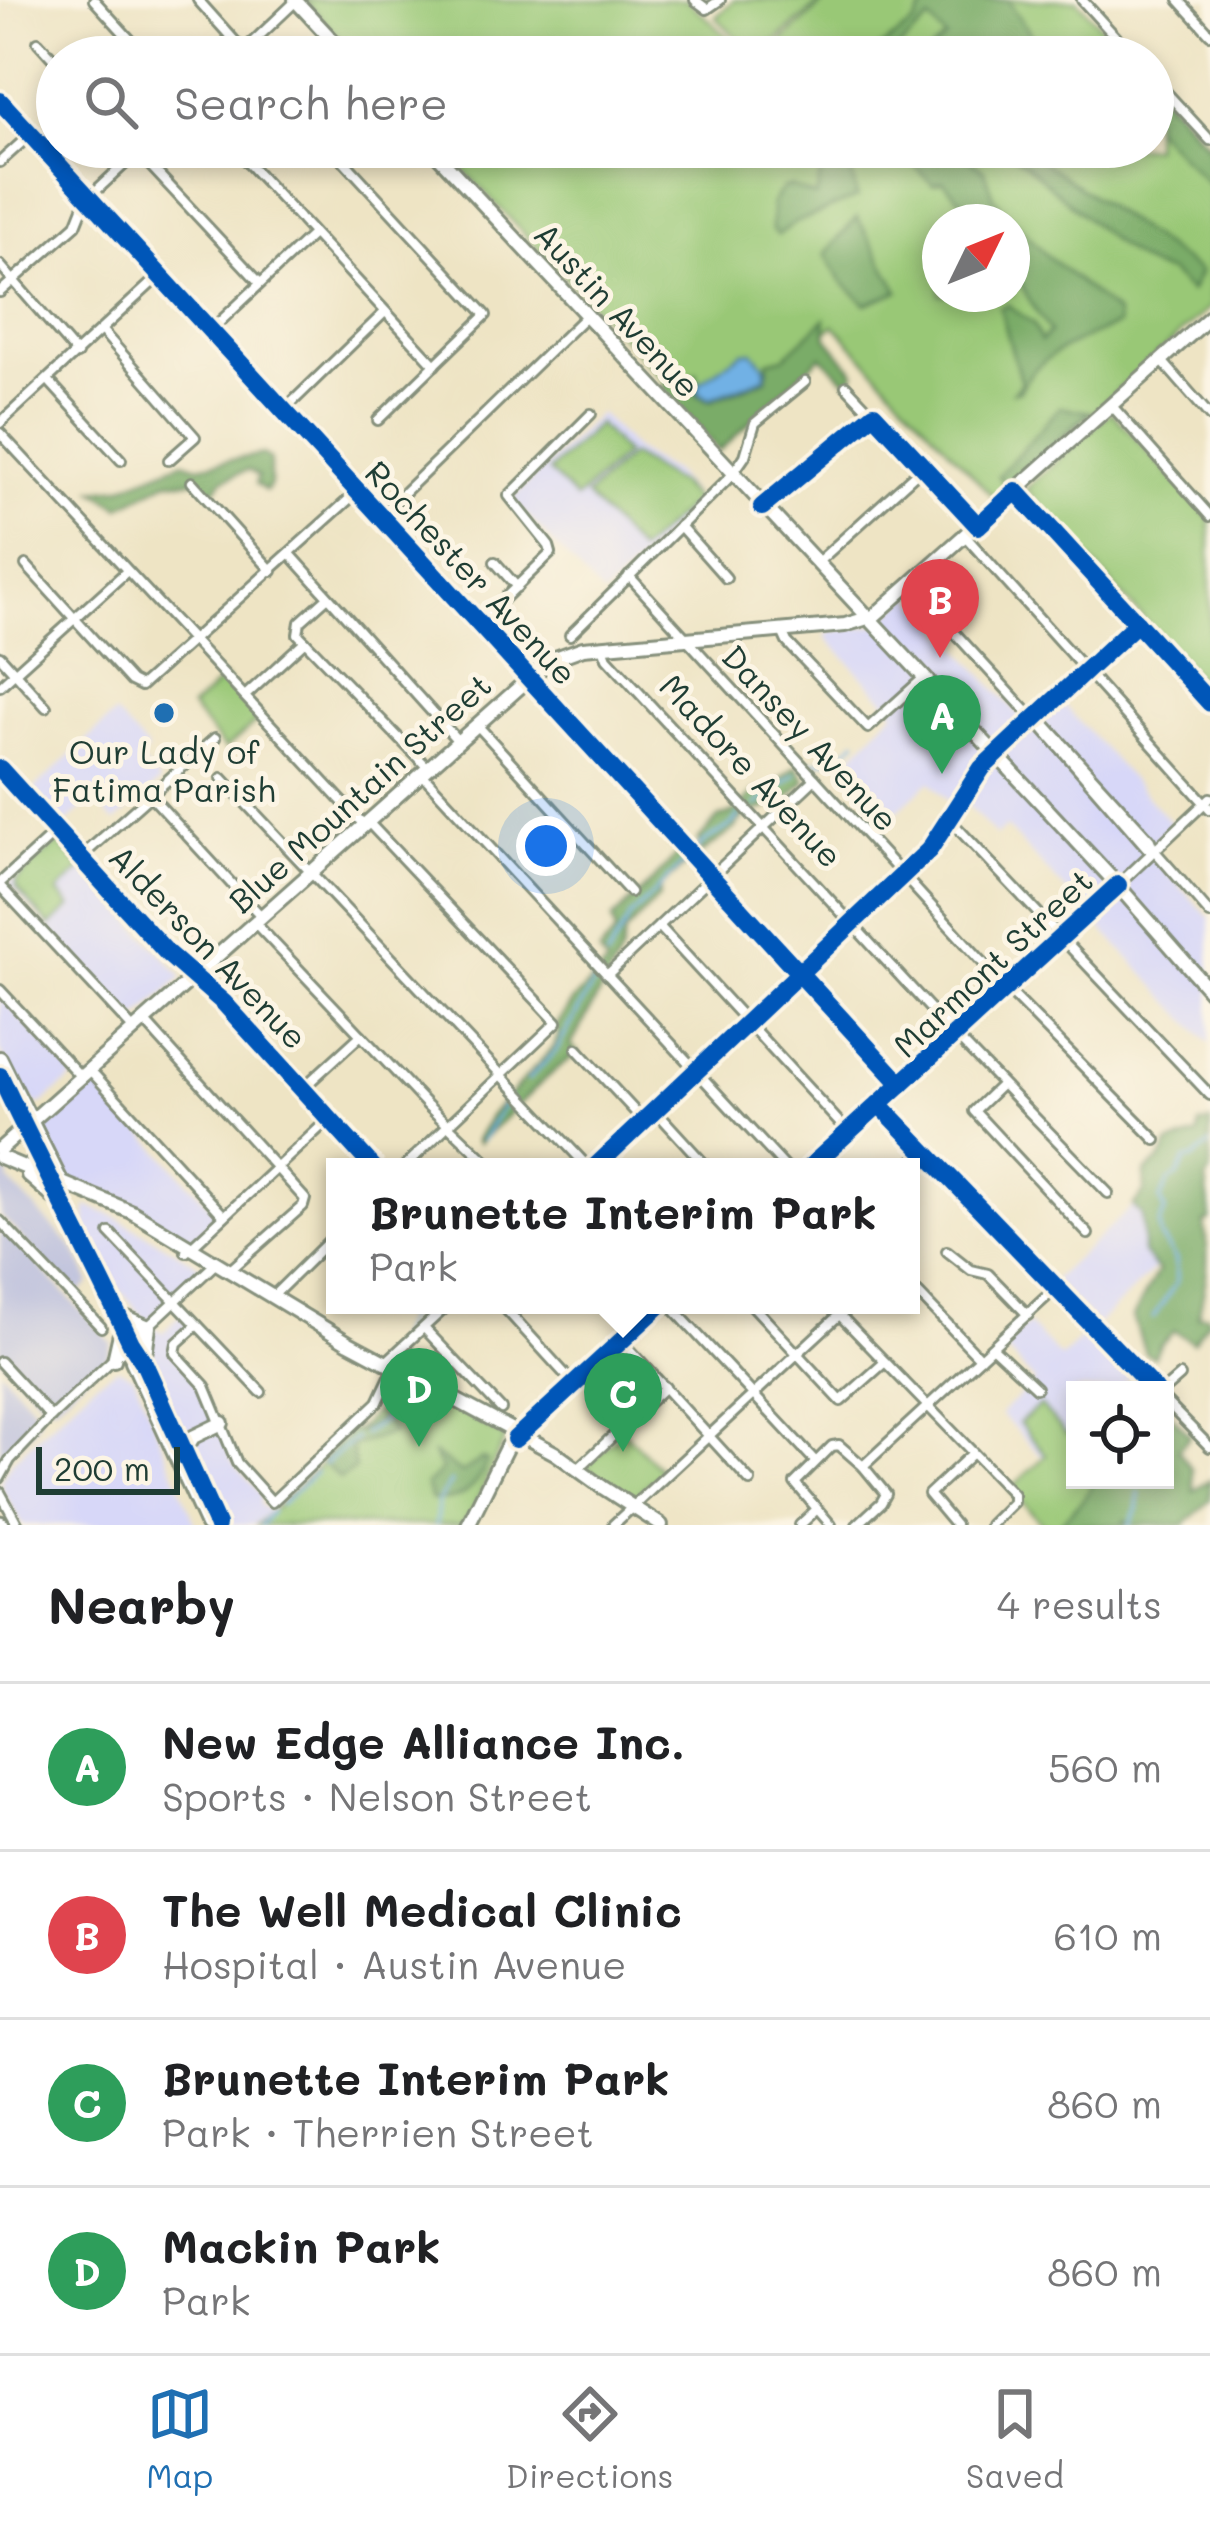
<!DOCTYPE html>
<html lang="en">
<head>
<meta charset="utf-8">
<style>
  body { margin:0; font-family:Mali,sans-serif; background:#f2f2f2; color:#202124 }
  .controls { position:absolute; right:36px; bottom:36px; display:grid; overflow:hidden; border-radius:0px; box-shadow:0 6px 18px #0003 }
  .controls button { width:108px; height:108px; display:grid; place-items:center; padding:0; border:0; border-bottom:3px solid #e0e0e0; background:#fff; color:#202124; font:60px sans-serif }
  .compass { position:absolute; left:922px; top:204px; width:108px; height:108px; border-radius:50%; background:#fff; box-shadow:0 6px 18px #0003; rotate:47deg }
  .scale { position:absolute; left:36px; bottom:30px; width:144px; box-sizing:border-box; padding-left:12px; border:6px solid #1f3d34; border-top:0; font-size:33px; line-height:42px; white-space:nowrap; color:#1f3d34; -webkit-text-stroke:9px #fcf5e5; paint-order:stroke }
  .you { position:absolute; left:546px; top:846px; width:42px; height:42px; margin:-30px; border:9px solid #fff; border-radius:50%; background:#1a73e8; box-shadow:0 0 0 18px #1a73e833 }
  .badge { display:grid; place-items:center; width:78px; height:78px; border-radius:50%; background:#1f6fb2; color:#fff; font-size:39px; font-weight:700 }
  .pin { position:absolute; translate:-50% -99px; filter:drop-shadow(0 3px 6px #0008) }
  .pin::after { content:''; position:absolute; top:63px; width:42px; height:36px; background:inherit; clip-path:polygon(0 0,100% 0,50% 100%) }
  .popup { position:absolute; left:326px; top:1158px; width:594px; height:156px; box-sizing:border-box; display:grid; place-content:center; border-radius:0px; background:#fff; filter:drop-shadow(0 3px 9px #0005); font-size:39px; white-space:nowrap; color:#757577 }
  .popup b { font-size:45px; color:#202124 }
  .popup::after { content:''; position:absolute; left:50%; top:100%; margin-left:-24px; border:24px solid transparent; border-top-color:#fff }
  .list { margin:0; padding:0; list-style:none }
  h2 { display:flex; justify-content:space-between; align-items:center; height:156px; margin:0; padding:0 48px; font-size:51px }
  h2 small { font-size:39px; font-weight:400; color:#757577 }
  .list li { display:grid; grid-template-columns:78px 1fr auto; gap:36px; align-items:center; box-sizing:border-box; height:168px; padding:0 48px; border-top:3px solid #e0e0e0 }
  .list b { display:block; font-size:45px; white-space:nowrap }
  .list p { margin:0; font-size:39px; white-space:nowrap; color:#757577 }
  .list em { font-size:39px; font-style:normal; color:#757577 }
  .icon { flex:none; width:66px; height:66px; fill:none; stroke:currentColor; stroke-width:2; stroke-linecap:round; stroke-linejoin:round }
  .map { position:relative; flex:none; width:1210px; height:1525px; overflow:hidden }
  .search { position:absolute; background:#fff; box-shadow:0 6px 18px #0003; left:36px; right:36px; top:36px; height:132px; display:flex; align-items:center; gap:30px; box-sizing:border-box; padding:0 42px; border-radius:66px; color:#757577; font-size:45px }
  .sheet { height:828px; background:#fff }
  nav { display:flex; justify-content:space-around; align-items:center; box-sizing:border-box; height:168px; border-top:3px solid #e0e0e0; background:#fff; font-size:33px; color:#757577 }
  nav a { display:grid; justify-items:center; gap:6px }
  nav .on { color:#1f6fb2 }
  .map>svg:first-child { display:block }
  .built { fill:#d7d7f8 }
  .industrial { fill:#bfc2dd }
  .green { fill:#99c876; stroke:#5c8255; stroke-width:3; fill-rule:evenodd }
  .forest { fill:#7aac67; stroke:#4c744e; stroke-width:3 }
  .water { fill:#71b1e5; stroke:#48778c; stroke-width:3 }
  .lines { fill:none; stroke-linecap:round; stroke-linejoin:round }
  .stream { stroke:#71b1e5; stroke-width:3 }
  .minor-casing { stroke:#86907c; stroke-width:14 }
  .major-casing { stroke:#86907c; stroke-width:18 }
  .highway-casing { stroke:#86907c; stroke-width:21 }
  .minor { stroke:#fff; stroke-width:8 }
  .major { stroke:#fff; stroke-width:12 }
  .highway { stroke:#fff; stroke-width:15 }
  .cycleway-casing { stroke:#fcf5e5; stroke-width:26 }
  .cycleway { stroke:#0057b8; stroke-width:18 }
  .poi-dot { fill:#1f6fb2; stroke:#fcf5e5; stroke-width:4.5 }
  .labels { text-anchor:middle; stroke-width:10; stroke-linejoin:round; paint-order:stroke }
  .street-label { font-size:33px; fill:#1f3d34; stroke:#fcf5e5 }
  .poi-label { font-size:33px; fill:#1f3d34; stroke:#fcf5e5 }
</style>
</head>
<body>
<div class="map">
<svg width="1210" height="1525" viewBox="0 0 1210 1525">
  <rect width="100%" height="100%" fill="#fcf5e5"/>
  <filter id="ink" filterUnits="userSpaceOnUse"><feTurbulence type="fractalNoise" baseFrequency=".00833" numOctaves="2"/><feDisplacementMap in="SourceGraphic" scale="24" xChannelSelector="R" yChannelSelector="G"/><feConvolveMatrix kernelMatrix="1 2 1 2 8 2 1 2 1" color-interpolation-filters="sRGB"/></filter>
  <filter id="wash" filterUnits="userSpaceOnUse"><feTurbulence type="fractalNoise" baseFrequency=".004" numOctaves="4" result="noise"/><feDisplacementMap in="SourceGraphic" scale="48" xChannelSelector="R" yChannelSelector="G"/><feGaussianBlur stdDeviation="2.7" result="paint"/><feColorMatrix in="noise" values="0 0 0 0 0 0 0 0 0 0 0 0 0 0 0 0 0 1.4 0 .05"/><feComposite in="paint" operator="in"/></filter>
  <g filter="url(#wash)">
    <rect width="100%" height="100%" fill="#eee4c4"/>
    <g class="built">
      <path d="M600,413L635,450L673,472L699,502L603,596L512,499Z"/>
      <path d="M911,595L1030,728L1060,701L1172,824L1146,851L1210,918V1044L1006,827L996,836L967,804L957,799L952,804L930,781L897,811L849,759L895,711L826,637L830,632L879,625Z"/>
      <path d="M115,714L148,750L139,759L160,782L115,822L93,799L60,829L29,794Z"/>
      <path d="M56,839L183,977L134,1021L8,884Z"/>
      <path d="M0,996L73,1073V1078L42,1104H36L19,1089L0,1050Z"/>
      <path d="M88,1079L99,1084L218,1215L193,1240L66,1181L40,1125Z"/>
      <path d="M86,1206L114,1216L196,1263L202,1272L147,1321L115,1285L87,1227Z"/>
      <path d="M1133,1206L1142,1214L1146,1258L1155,1268L1097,1325L1053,1280Z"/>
      <path d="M183,1314L191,1326L172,1344V1354L200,1386L223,1433L231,1460L260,1494V1506L270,1510L253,1525H224L149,1358L155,1327L162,1333Z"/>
      <path d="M1028,1324L1061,1358L1088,1332L1131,1376L1116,1390H1075V1429L1043,1458L1000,1414L1035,1382L1003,1347Z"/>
      <path d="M118,1368L134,1376L196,1525H23L3,1491L2,1479L11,1462L95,1382Z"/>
    </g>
    <g class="industrial">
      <path d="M0,1170L10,1175L9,1181L74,1249L90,1283L76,1296L0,1215Z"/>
      <path d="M0,1226L112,1343L108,1356L55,1406L42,1404L0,1358Z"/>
      <path d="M0,1369L41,1416L36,1427L0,1463Z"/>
    </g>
    <g class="green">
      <path d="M305,0H687L750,57H357Z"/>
      <path d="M734,0H823L757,57L716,17Z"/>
      <path d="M827,0H1077L1129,57H765Z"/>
      <path d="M1153,83L1210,146V307L996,500L834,325L711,431L442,147H1153ZM940,222H1012V294H940Z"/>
      <path d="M1111,412L1210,518V692L1026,489Z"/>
      <path d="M598,424L625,454L576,499L549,471Z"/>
      <path d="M630,455L679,484L695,500L639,552L586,496Z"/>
      <path d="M224,678L261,718L225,749L191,708Z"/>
      <path d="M58,842L82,869L58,892L71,907L50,926L16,888V881Z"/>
      <path d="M399,1377L505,1438L471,1514L461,1525H257L384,1404Z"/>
      <path d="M1040,1405L1067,1435L1075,1429V1480H1165V1411L1190,1436L1175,1451L1197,1493L1162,1525H1044L1010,1490L1046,1455L1019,1423Z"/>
      <path d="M623,1431L662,1471L633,1498L585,1467Z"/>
    </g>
    <g class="forest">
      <path d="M928,0H1008L1046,57H981L941,52L937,57H924L946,38L930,20L889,57H868L915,23Z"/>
      <path d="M1153,87L1210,149V186L1153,127Z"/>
      <path d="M787,147H846L857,197L793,224L778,235L772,229V203L783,188L791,186L816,197L821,171L796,157L784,165L782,152Z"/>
      <path d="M917,147H953L985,171L994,198L1044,253L1117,314L1118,325C1084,338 1035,355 1020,391L1013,392L1021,383L1000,308L1008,305L1033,324L1041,341L1050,332C1020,288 1012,276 1012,222H982L943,181L933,184L915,166Z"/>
      <path d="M1000,147H1022L1200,272L1190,292L1169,272C1128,271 1044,170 1000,147Z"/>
      <path d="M857,217L899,291L866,304L841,281L825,254Z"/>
      <path d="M825,319L827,338L855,372L849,383L821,356L719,451L661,387L697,373V395L710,401L767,379L768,361L784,357Z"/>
      <path d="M1060,407L1090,412L1006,485L998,476Z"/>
      <path d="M263,454L270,459V484L266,491L256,484L258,476L248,470L222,480L212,495L200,481H168L120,507L94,490L122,487L184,461L198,466Z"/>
      <path d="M797,766L806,780L786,801L745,815L731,832L701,853L698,841L718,818L735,812L754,792L774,785Z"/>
      <path d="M680,850L689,862L660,887L659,897L625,933L621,954L571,1045L578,1053C542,1077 513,1113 478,1143L476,1140L491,1115L554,1047L559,1033L555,1028L572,1002L607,965L599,953L616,933L612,920C632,900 664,873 680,850Z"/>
      <path d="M1210,1122V1173L1206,1180L1210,1220L1204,1223C1210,1258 1207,1281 1198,1316L1207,1315L1209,1320L1193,1342L1174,1331L1160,1345L1154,1357L1145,1353L1133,1317L1158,1271L1143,1253L1142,1215L1133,1206L1144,1193L1145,1173L1161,1159L1169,1144L1198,1135L1199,1125Z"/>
      <path d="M1165,1409L1190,1435L1178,1450L1192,1469L1194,1491L1210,1480V1500L1185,1525H1133L1126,1520L1123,1525H1059C1071,1507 1088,1502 1093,1480H1165Z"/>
      <path d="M382,1410L393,1433L351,1447L355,1469L340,1479L321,1461L352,1429L358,1432L377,1420Z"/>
      <path d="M432,1453L462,1473L482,1459L487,1461C477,1488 461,1503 432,1500L426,1485L442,1470Z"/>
    </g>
    <path class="water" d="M752,351L766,367V377L709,399L699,393V383L743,352Z"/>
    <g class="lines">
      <g class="stream">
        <path d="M810,762C831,762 843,755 857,740"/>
        <path d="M755,806L796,774"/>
        <path d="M696,850C710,834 728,833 740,814"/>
        <path d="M607,958L630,917L685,862"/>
        <path d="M528,1080L556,1051L597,977"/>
        <path d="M482,1140L508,1098"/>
        <path d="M471,1167L472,1165"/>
        <path d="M1153,1318L1176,1283V1260L1160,1236L1159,1224L1165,1211L1160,1199L1169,1181L1178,1176L1185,1160L1193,1159L1210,1145"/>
        <path d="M397,1342L411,1305"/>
        <path d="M391,1409L399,1379"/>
        <path d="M363,1434L385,1419"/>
        <path d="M201,1463L229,1525"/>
        <path d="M324,1464L356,1438"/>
        <path d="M280,1505L316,1472"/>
        <path d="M260,1525L272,1511"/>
        <path d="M436,1525L438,1502L451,1482"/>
        <path d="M1130,1525L1138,1508L1139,1492"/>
      </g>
    </g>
  </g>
  <g filter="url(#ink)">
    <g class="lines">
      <defs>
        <g id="minor">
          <path d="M94,0L146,57"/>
          <path d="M198,0L249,57"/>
          <path d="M695,0L707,9L720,0"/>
          <path d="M1082,0L1134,57"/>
          <path d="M1179,0L1210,34"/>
          <path d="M38,42L57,63"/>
          <path d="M237,57L296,1"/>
          <path d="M1153,78L1210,140"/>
          <path d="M0,101L901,1084"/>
          <path d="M133,147L260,283"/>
          <path d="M233,147L299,218"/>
          <path d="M331,147L486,315L378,420"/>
          <path d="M0,162L31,134"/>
          <path d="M302,221L435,365"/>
          <path d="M0,265L77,354"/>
          <path d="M0,292L76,225L86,200L143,147"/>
          <path d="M102,331L195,437L169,460"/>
          <path d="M209,332L313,234"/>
          <path d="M1162,361L1210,416"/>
          <path d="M48,380L121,460"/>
          <path d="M846,386L977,525"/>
          <path d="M1112,406L1210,516"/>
          <path d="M283,411L385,312"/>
          <path d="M0,423L159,276"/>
          <path d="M0,433L364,825"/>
          <path d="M192,482L272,571"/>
          <path d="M1016,491L1210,703"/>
          <path d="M764,506L874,414"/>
          <path d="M379,517L586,316"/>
          <path d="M680,526L726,578"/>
          <path d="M966,537L1210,809"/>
          <path d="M291,555L458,741"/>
          <path d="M495,562L517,587"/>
          <path d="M818,562L924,466"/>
          <path d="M26,565L131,681L141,686L356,493"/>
          <path d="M629,576L1011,993L1156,1140"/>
          <path d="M912,586L1029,714L1044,723L1150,840L1154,850"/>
          <path d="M328,597L300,622L298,634L428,768"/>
          <path d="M477,625L551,553L549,546L509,496L591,414"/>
          <path d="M782,631L787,642L868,728L919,682"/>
          <path d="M570,635L732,475L745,456L755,423L805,382"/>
          <path d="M603,647L607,658L949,1029L1108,1193"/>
          <path d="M0,656L46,707"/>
          <path d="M0,686L126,572"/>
          <path d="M245,696L305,641"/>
          <path d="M1036,720L1147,848L1154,850L1210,914"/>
          <path d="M477,725L630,892"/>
          <path d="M0,769L168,954L224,1003L373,1167"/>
          <path d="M422,774L785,1167"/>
          <path d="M222,778L588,1167"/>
          <path d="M150,795L261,916"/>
          <path d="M950,820L1210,1095"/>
          <path d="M369,823L557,1022L404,1167"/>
          <path d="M81,857L215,738"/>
          <path d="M0,883L57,831"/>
          <path d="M1118,885L1210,798"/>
          <path d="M0,886L134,1030"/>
          <path d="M255,923L428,1106L492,1167"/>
          <path d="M659,926L848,1132"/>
          <path d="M607,975L815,779"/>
          <path d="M0,990L81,1077"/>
          <path d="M145,1022L305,1199L303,1206L228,1272"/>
          <path d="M577,1049L643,1120"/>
          <path d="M90,1070L224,1216"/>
          <path d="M1001,1085L974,1111L1088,1234"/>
          <path d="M302,1089L361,1035"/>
          <path d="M879,1104L1155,1390"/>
          <path d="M654,1109L707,1167"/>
          <path d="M595,1167L929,850L982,768L1137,623"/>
          <path d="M906,1167L923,1151"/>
          <path d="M0,1221L101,1327"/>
          <path d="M110,1233L261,1392"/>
          <path d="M947,1251L971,1270L988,1274L1028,1315"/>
          <path d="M186,1252L329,1119"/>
          <path d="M911,1286L980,1358"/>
          <path d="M272,1297L335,1235"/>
          <path d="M502,1305L574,1384"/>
          <path d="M618,1305L637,1326"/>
          <path d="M670,1305L815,1461"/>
          <path d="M752,1305L841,1401L885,1362"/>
          <path d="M830,1305L1013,1494V1502L990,1525"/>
          <path d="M197,1325L177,1343L175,1353L205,1386L237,1463L272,1502L378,1402L394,1368"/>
          <path d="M424,1328L501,1409"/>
          <path d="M622,1341L750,1481"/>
          <path d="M993,1348L1036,1388"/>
          <path d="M0,1362L51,1417"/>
          <path d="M385,1363L448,1305"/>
          <path d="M1164,1390L1180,1376"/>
          <path d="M1165,1401L1210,1447"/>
          <path d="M863,1466L1056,1288"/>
          <path d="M579,1468L665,1387"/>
          <path d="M0,1478L10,1460L51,1417L215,1264"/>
          <path d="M0,1492L18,1525"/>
          <path d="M613,1525L839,1315"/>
          <path d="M800,1525L816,1510"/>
          <path d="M831,1525L795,1483L832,1446L839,1445L863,1466L886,1494L881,1503L857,1525"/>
          <path d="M955,1525L929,1494L973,1453"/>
        </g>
        <g id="major">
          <path d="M295,0L348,57"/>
          <path d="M430,147L1114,881L1210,991"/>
          <path d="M0,1058L61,1181"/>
          <path d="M0,1076C42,1166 89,1253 131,1343L144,1363L217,1525"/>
          <path d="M0,1149L550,660L583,648L845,625L874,616L1210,317"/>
          <path d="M0,1157L132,1212L349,1343L555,1453L602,1487"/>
          <path d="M810,1167L1118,885"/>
          <path d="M28,1175L54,1198"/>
          <path d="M118,1314L149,1327L144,1362"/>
          <path d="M131,1345L132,1361L207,1525"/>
          <path d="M114,1360L122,1325"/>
          <path d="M185,1451L193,1437L222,1423"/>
          <path d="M599,1485L661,1525"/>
          <path d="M468,1525L507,1446L660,1305"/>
        </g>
        <path id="highway" d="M0,1524V1525"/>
      </defs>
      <use href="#minor" class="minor-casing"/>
      <use href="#major" class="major-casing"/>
      <use href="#highway" class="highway-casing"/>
      <use href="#minor" class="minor"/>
      <use href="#major" class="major"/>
      <use href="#highway" class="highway"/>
      <defs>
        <g id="cycleway">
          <path d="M0,101L901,1084"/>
          <path d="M762,507L874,414L978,526L1016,491L1210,703"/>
          <path d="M0,769L168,954L224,1003L373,1167"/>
          <path d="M0,1076C42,1166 89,1253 131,1343L144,1363L217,1525"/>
          <path d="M879,1104L1155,1390"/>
          <path d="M595,1167L929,850L982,768L1137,623"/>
          <path d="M810,1167L1118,885"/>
          <path d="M515,1439L660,1305"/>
        </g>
      </defs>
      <use href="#cycleway" class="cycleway-casing"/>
      <use href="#cycleway" class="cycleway"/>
    </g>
  </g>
  <circle class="poi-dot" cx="164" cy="713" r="12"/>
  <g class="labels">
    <g class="street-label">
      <text transform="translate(617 310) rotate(47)" y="12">Austin Avenue</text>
      <text transform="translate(471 573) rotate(47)" y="12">Rochester Avenue</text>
      <text transform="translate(810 738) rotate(47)" y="12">Dansey Avenue</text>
      <text transform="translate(751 771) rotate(47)" y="12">Madore Avenue</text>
      <text transform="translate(360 793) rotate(-42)" y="12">Blue Mountain Street</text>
      <text transform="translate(208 947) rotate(46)" y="12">Alderson Avenue</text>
      <text transform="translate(993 963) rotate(-43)" y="12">Marmont Street</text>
    </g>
    <g class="poi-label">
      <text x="164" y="764">Our Lady of<tspan x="164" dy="38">Fatima Parish</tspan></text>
    </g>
  </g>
</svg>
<div class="controls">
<button><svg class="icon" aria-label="locate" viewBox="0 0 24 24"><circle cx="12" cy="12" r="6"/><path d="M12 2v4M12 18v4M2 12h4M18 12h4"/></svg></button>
</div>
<svg class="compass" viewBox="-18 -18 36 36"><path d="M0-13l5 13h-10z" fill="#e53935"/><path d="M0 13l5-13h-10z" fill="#757577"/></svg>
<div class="scale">200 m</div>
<div class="you"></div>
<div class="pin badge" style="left:942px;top:774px;background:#2e9e5b">A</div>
<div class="pin badge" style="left:940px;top:658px;background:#e0444e">B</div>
<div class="pin badge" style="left:623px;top:1452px;background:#2e9e5b">C</div>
<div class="popup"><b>Brunette Interim Park</b>Park</div>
<div class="pin badge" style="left:419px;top:1447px;background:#2e9e5b">D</div>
<div class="search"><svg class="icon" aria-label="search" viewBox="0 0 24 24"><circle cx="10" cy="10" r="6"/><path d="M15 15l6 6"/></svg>Search here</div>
</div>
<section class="sheet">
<h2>Nearby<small>4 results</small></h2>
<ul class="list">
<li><span class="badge" style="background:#2e9e5b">A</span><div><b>New Edge Alliance Inc.</b><p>Sports · Nelson Street</p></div><em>560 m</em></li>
<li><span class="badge" style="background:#e0444e">B</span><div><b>The Well Medical Clinic</b><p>Hospital · Austin Avenue</p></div><em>610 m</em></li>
<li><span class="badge" style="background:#2e9e5b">C</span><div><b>Brunette Interim Park</b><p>Park · Therrien Street</p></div><em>860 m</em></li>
<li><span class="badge" style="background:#2e9e5b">D</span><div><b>Mackin Park</b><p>Park</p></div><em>860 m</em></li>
</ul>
</section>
<nav>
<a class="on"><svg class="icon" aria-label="map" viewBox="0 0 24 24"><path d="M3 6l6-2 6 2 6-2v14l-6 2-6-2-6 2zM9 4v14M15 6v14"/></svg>Map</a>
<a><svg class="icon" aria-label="directions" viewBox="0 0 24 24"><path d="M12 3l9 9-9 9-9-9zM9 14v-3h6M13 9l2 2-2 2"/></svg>Directions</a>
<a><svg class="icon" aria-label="saved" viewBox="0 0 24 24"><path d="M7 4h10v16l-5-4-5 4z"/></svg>Saved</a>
</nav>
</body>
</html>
